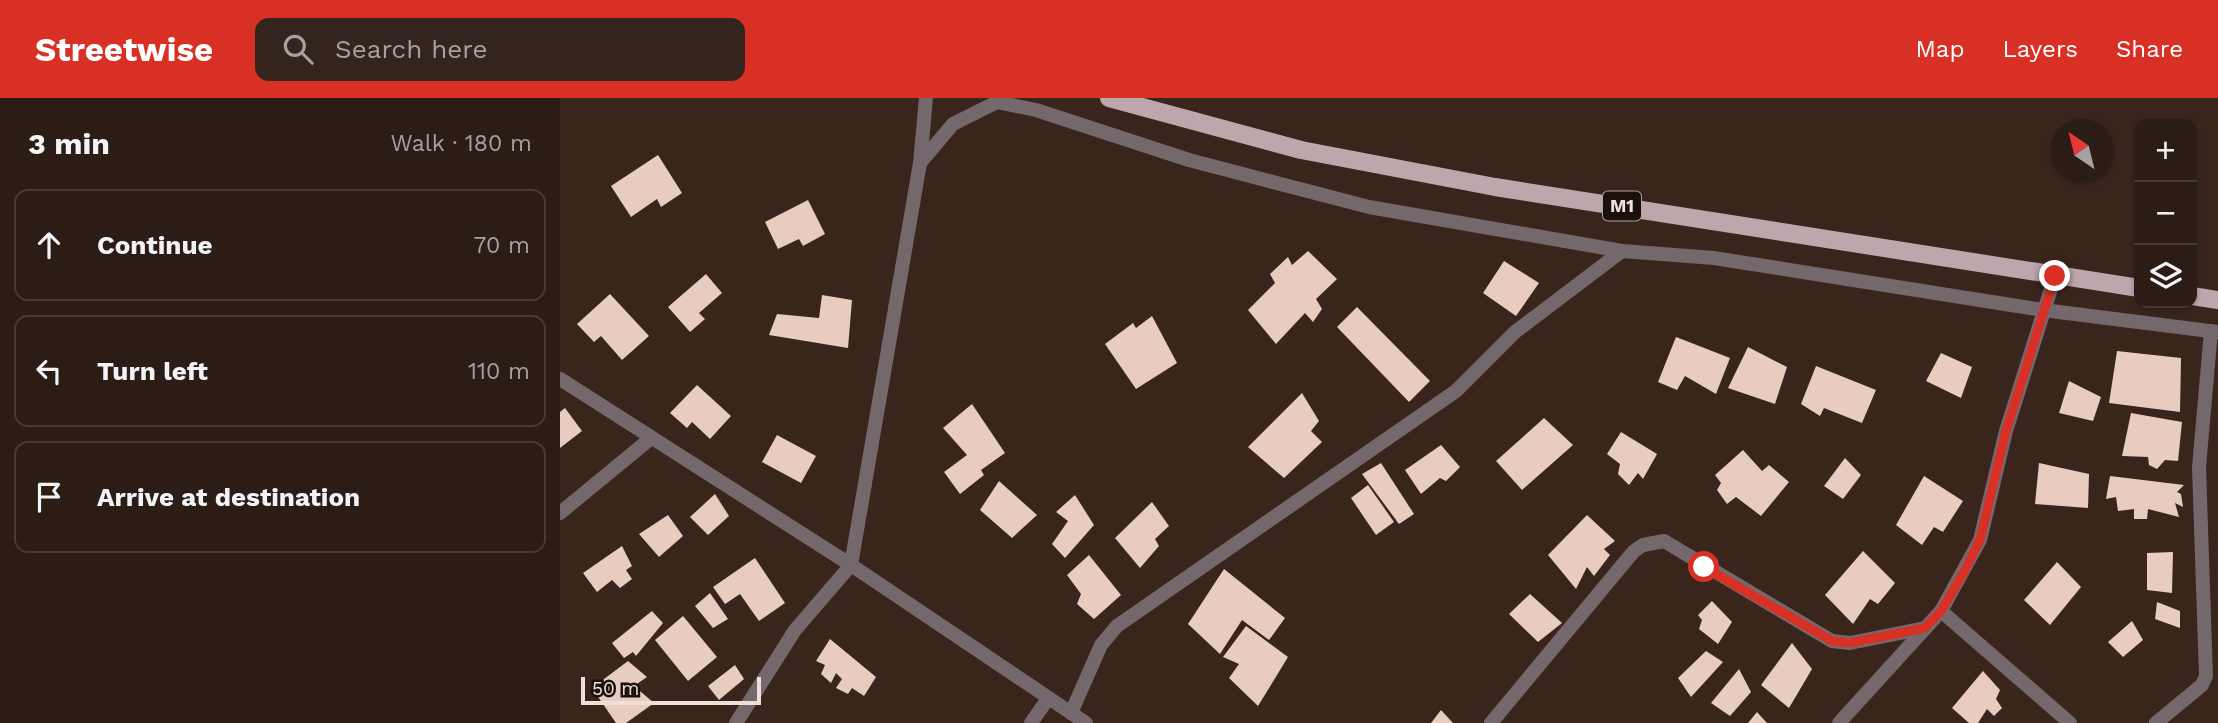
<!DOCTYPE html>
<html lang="en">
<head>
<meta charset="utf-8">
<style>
  body { margin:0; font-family:"Work Sans",sans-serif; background:#33251e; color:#f1f3f6 }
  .controls { position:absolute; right:21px; top:21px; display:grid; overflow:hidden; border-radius:14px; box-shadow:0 2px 5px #0004 }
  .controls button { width:63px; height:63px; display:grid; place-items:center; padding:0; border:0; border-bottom:2px solid #473a34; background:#2b1c15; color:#f1f3f6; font:35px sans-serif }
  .compass { position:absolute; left:1490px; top:21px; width:63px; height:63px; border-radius:50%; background:#2b1c15; box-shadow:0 2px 5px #0004; rotate:325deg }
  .scale { position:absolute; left:21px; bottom:18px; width:180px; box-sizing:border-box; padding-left:7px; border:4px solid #eee0d9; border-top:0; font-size:19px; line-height:24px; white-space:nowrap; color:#eee0d9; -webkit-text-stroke:5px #1a110c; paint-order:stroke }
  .stop { position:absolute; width:21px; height:21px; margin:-16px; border:5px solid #d93025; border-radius:50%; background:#fff }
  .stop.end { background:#d93025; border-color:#fff; box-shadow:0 2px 7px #0008 }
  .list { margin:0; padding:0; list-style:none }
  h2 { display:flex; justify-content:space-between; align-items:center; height:91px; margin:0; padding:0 28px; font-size:30px }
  h2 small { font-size:23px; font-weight:400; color:#a6a1a0 }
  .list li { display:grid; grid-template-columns:46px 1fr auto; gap:21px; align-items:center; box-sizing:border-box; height:112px; margin:0 14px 14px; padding:0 14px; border:2px solid #473a34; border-radius:14px }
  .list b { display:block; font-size:26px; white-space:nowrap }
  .list em { font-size:23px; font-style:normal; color:#a6a1a0 }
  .icon { flex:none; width:38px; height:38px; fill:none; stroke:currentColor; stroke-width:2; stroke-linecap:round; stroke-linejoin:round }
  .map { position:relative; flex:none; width:1658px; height:625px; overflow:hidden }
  header { display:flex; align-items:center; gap:42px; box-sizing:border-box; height:98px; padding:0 35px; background:#d93025; color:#fff }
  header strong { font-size:33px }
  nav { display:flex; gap:38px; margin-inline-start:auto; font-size:24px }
  .search { width:490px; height:63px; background:#33251e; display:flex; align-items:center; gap:18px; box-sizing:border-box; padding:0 24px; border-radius:14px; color:#a6a1a0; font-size:26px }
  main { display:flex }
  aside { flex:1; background:#2b1c15 }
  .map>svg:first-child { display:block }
  .building { fill:#e7ccbf }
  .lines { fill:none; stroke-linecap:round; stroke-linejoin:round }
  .street { stroke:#74686c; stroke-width:14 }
  .primary { stroke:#bea6ad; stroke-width:18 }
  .route { stroke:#d93025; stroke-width:9 }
  .labels { text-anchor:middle; stroke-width:7; stroke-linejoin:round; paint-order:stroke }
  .shield { fill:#1a110c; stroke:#aea29c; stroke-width:2 }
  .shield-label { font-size:18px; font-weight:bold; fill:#eee0d9 }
</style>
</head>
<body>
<header>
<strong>Streetwise</strong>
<div class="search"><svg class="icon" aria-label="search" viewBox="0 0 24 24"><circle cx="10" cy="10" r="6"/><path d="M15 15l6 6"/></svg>Search here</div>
<nav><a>Map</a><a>Layers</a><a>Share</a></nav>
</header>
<main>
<aside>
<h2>3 min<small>Walk · 180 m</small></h2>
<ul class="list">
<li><svg class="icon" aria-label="ahead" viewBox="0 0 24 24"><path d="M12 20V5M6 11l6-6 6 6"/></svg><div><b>Continue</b></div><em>70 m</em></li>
<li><svg class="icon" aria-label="left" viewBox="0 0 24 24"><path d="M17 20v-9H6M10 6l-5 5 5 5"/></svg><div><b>Turn left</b></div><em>110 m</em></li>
<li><svg class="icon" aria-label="arrive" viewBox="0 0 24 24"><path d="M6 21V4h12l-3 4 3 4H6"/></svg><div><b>Arrive at destination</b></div></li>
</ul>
</aside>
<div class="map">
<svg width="1658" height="625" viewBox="0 0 1658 625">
  <rect width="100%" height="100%" fill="#39251c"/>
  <g class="building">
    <path d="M98,57L122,95L101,109L97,101L71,119L51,88Z"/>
    <path d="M248,102L265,136L243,148L239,141L218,151L205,124Z"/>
    <path d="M748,153L777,181L756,201L762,211L753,224L745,215L716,246L688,212L715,185L710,176L728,159L732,167Z"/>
    <path d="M944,163L979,185L956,218L923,195Z"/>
    <path d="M146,176L162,195L139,215L145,221L130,234L108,209Z"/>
    <path d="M50,196L89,238L62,262L41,238L34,244L17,226Z"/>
    <path d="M262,197L292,202L288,250L209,237L217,216L259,220Z"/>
    <path d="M797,209L870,283L849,304L777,229Z"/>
    <path d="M592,218L617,265L576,291L545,246L573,225L576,230Z"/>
    <path d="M1116,239L1170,260L1156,296L1125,278L1117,292L1098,284Z"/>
    <path d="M1188,249L1227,269L1215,306L1168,290Z"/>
    <path d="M1557,253L1621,260L1620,314L1549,305Z"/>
    <path d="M1381,255L1412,269L1401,300L1366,283Z"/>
    <path d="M1256,268L1316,292L1302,325L1264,310L1260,318L1241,306Z"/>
    <path d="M1509,283L1541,299L1533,323L1499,315Z"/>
    <path d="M137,287L171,318L150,341L132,324L127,330L110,315Z"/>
    <path d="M742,295L759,323L751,333L762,344L724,380L688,349Z"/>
    <path d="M412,306L445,355L421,372L424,377L400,396L384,374L407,357L383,330Z"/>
    <path d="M5,310L22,333L0,350V314Z"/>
    <path d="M1571,315L1622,324L1618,363L1605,362L1597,371L1589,367L1588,359L1562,358Z"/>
    <path d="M984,320L1013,347L962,392L936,363Z"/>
    <path d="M1061,334L1097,356L1083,381L1078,375L1069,387L1058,376L1060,366L1047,356Z"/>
    <path d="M217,337L256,358L241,385L202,364Z"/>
    <path d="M881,347L900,369L886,383L880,380L861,396L845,372Z"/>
    <path d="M1183,352L1202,373L1209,367L1229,384L1201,418L1176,399L1167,406L1157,392L1161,385L1155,377Z"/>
    <path d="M1285,360L1301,377L1283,401L1264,388Z"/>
    <path d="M821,365L854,416L839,426L802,376Z"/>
    <path d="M1479,365L1529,376L1528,410L1475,406Z"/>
    <path d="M1364,378L1403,403L1383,434L1374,429L1362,447L1336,427Z"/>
    <path d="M1550,378L1624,387L1617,394L1621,396L1623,409L1615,405L1619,419L1588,411L1587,421H1574V411L1558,413L1556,399L1546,401Z"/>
    <path d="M439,383L477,417L452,440L420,412Z"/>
    <path d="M808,387L834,424L816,437L791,400Z"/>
    <path d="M155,396L169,418L148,437L130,419Z"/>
    <path d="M515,397L534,427L505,460L492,446L508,423L496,414Z"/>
    <path d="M592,404L609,428L595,441L599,448L580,470L555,440Z"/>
    <path d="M108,417L123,438L99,459L79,436Z"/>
    <path d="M1027,417L1055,443L1044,451L1050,457L1034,478L1027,469L1016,491L988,457Z"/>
    <path d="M62,448L72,468L66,472L72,481L60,490L52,482L37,494L23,475Z"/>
    <path d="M1303,453L1335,485L1318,506L1310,501L1293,526L1265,497Z"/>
    <path d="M1613,454L1612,495L1587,492V455Z"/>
    <path d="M529,457L561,497L534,521L517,506L521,496L507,477Z"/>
    <path d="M195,460L225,505L199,523L180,496L165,506L153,489Z"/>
    <path d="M1497,464L1521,489L1490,527L1464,502Z"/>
    <path d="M664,471L725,520L709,542L682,522L660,556L628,526Z"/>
    <path d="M150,495L168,521L153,530L135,508Z"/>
    <path d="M970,496L1002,525L978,544L949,516Z"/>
    <path d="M1152,503L1172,524L1158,546L1139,531L1142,522L1138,517Z"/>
    <path d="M1597,504L1620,513V530L1595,521Z"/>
    <path d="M92,513L103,525L76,558L73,554L64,560L52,545Z"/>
    <path d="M123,518L157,559L128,583L95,542Z"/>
    <path d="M1572,523L1583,542L1563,559L1548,544Z"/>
    <path d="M686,528L728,559L698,608L669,580L679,566L663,559Z"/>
    <path d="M270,541L316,579L304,598L292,590L288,596L276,590L282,581L276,575L271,585L261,576L265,567L256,563Z"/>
    <path d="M1232,545L1252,571L1229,610L1201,587Z"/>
    <path d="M1146,553L1163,564L1131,599L1118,580Z"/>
    <path d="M68,563L87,579L74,588L94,605L66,625H56L32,590Z"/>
    <path d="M175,567L184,581L159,602L148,588Z"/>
    <path d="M1179,571L1191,594L1170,618L1151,605Z"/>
    <path d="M1423,573L1440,592L1436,601L1442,610L1434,618L1427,611L1418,625H1409L1392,610Z"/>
    <path d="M881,612L893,625H871Z"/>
    <path d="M1197,614L1207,625H1188Z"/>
  </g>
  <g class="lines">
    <g class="street">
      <path d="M360,65L393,26L437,4L476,12L629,62L809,109L1062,153L1154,160L1483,212L1658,234"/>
      <path d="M0,281L291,467L526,625"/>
      <path d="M0,415L90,341"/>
      <path d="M1381,513L1510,625"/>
      <path d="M511,615L541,547L557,528L896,293L955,234L1062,153"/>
      <path d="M176,625L235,532L291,467L360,65L366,0"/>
      <path d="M471,625L487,602"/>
      <path d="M931,625L1074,453L1083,447L1104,443L1272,543L1290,545L1365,530"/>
      <path d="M1279,625L1381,513L1420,442L1446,333L1495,178"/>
      <path d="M1596,625L1642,587L1646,578L1639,369L1651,233"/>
    </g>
    <g class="primary">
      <path d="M549,0L741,52L935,89L1579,190"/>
      <path d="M1632,198L1658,202"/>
    </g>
  </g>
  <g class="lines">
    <path class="route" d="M1144,469L1272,543L1290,545L1365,530L1381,513L1404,474L1420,442L1446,333L1495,178"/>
  </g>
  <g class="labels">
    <rect class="shield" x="1043" y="93.5" width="38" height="29" rx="5"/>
    <g class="shield-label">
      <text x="1062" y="114">M1</text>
    </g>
  </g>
</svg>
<div class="controls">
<button>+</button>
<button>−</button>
<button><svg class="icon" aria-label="layers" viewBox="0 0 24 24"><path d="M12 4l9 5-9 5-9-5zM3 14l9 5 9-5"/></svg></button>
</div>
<svg class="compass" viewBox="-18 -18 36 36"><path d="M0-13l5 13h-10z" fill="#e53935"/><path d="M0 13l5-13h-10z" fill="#a6a1a0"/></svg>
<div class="scale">50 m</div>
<div class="stop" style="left:1144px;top:469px"></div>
<div class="stop end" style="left:1495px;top:178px"></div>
</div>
</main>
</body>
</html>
